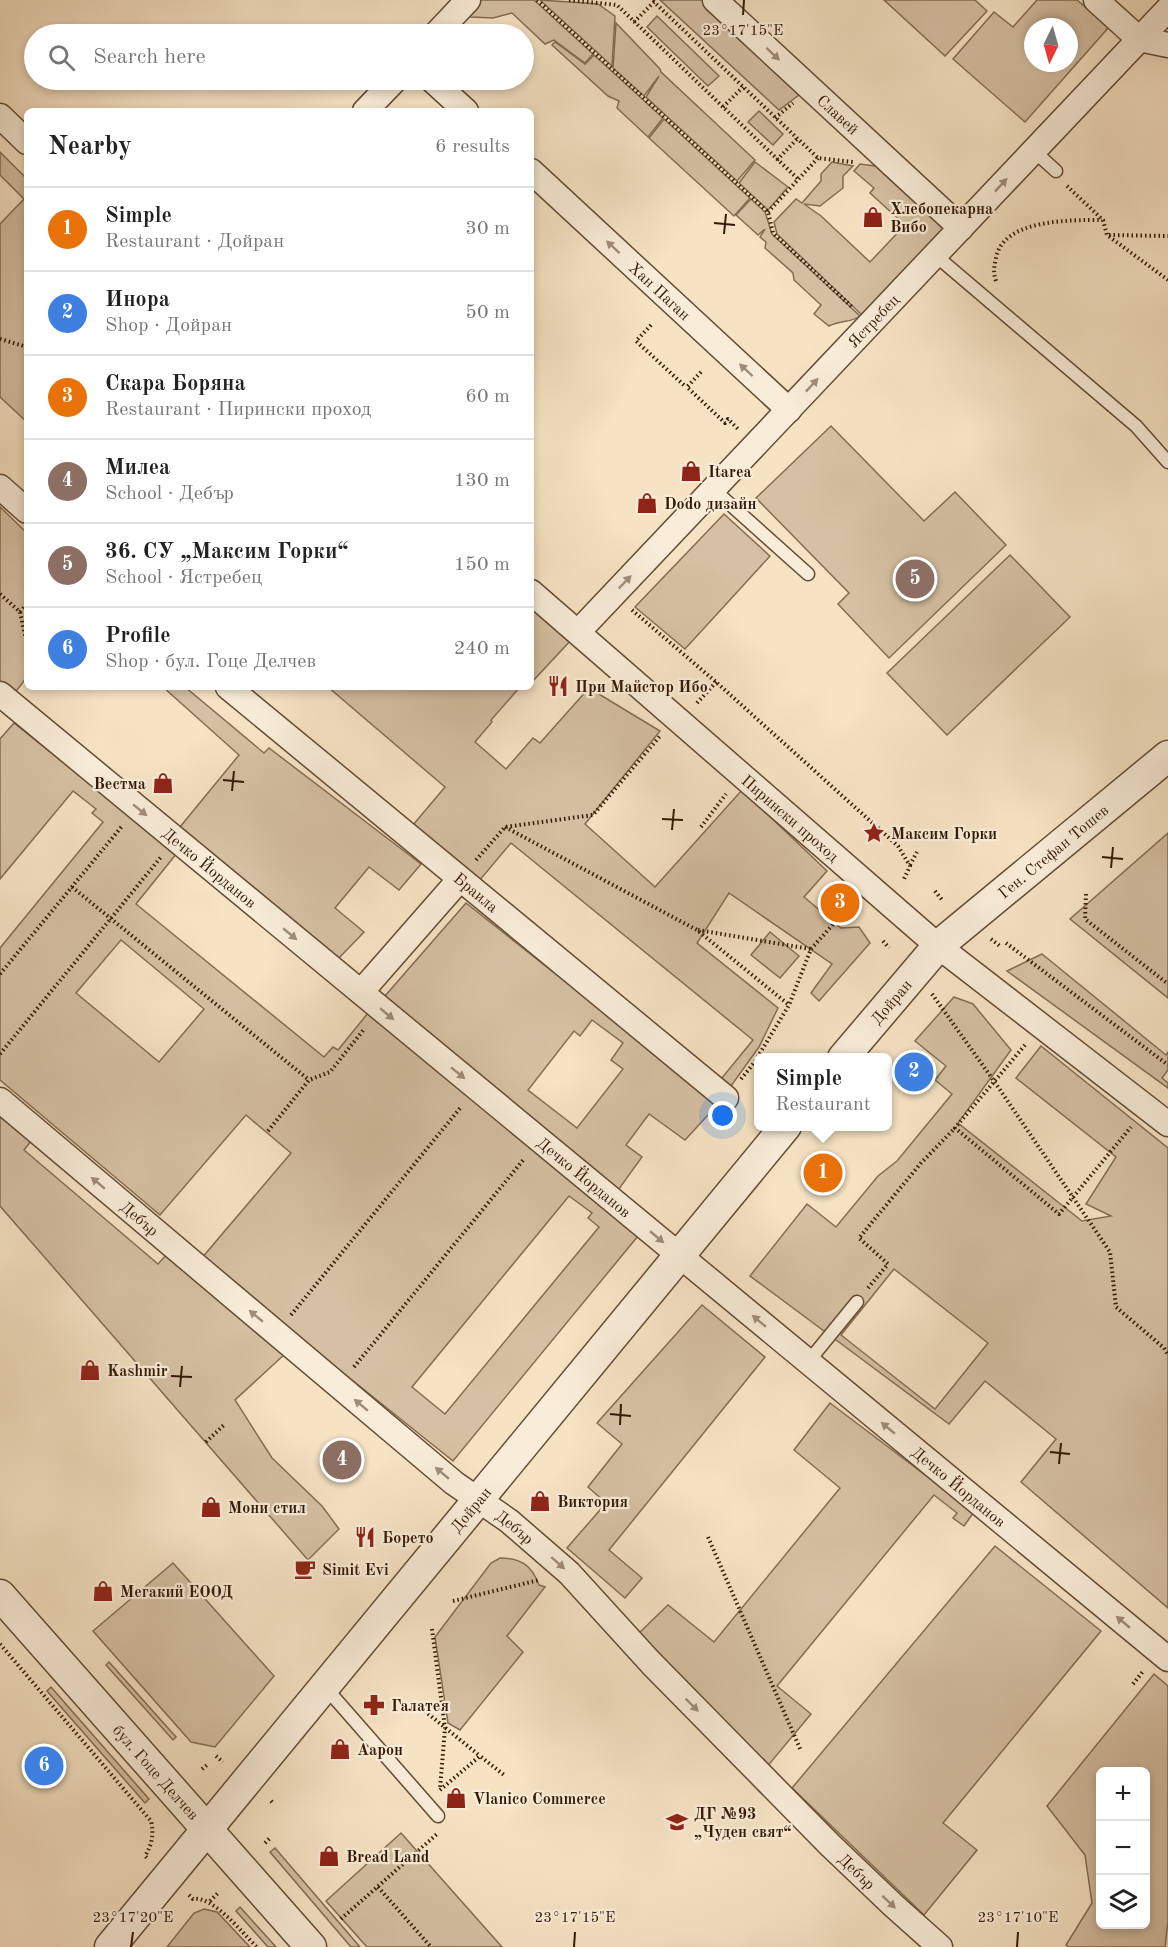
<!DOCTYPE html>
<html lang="en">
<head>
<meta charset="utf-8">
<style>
  body { margin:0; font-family:"Old Standard TT",serif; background:#f2f2f2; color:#222 }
  .controls { position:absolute; right:18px; bottom:18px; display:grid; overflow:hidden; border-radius:9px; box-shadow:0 3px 9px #0003 }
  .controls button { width:54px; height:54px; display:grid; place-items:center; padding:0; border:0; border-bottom:2px solid #e0e0e0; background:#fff; color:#222; font:30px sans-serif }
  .compass { position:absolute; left:1024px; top:18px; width:54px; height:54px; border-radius:50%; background:#fff; box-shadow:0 3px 9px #0003; rotate:185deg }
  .you { position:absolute; left:723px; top:1116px; width:21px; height:21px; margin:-15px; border:4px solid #fff; border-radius:50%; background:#1a73e8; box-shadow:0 0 0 9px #1a73e833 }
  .badge { display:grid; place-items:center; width:39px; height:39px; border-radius:50%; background:#0f766e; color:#fff; font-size:20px; font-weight:700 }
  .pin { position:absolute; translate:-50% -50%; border:3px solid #fff; box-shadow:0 2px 6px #0006 }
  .popup { position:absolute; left:754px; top:1053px; width:138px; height:78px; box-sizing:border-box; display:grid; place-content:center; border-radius:9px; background:#fff; filter:drop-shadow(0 2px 4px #0005); font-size:20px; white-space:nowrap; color:#767676 }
  .popup b { font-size:22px; color:#222 }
  .popup::after { content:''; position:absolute; left:50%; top:100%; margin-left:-12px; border:12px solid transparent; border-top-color:#fff }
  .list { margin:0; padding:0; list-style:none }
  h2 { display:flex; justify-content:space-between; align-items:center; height:78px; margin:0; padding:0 24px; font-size:26px }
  h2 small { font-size:20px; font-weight:400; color:#767676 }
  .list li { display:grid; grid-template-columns:39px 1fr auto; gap:18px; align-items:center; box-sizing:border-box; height:84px; padding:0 24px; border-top:2px solid #e0e0e0 }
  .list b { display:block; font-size:22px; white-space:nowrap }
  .list p { margin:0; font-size:20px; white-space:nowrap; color:#767676 }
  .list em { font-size:20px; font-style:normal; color:#767676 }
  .icon { flex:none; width:33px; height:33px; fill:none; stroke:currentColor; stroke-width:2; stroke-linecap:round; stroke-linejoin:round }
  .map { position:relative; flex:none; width:1168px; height:1947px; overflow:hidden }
  .search { position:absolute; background:#fff; box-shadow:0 3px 9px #0003; left:24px; top:24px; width:510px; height:66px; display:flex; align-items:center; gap:15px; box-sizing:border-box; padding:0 21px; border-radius:33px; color:#767676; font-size:22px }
  .panel { position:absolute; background:#fff; box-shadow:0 3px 9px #0003; left:24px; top:108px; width:510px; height:582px; border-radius:9px }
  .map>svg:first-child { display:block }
  .green { fill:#d5c0a3; stroke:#846c53; stroke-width:1.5; fill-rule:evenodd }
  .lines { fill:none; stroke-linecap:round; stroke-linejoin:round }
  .service-casing { stroke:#644b33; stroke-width:15 }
  .minor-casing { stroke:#644b33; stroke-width:27 }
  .tertiary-casing { stroke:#644b33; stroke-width:33 }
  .path { stroke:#341803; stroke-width:4; stroke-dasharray:1.5 3; stroke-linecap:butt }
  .service { stroke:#f9edd9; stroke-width:12 }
  .minor { stroke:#f9edd9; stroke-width:24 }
  .tertiary { stroke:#f9edd9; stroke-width:30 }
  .oneway { fill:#a08d79 }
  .ticks { fill:none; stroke:#341803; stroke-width:2 }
  .labels { text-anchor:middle; stroke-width:4.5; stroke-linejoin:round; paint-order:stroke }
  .street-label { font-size:16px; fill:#341803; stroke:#f9edd9 }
  .poi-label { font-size:16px; font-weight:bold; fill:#341803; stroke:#f9edd9; text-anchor:start }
  .ticks-label { font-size:15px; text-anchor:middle; fill:#341803; stroke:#f9edd9; stroke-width:4.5; stroke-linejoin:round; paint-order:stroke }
</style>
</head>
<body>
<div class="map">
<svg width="1168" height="1947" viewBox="0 0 1168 1947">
  <rect width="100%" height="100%" fill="#f6e3c4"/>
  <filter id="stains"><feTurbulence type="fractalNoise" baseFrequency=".00333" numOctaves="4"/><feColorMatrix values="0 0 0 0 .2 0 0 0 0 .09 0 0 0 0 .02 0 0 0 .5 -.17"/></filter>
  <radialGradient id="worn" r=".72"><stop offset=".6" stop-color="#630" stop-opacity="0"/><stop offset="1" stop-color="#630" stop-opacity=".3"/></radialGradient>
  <g class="green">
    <path d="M469,0H534L593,54L585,63L554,40L545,44L512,13L493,18L470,17L464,5Z"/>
    <path d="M540,0L598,4L615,16L612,66Z"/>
    <path d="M660,0H711L807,89L779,110Z"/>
    <path d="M884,0H975L987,11L945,56Z"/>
    <path d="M1037,0H1077L1109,27L1025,122L953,59L994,12L1013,27ZM1033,27H1069V63H1033Z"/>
    <path d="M657,16L719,76L708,86L647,27Z"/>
    <path d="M616,23L660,69L661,72L755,160L737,181L646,97L659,76L644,96L613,68Z"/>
    <path d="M555,42L585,64L594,55L663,118L648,137L617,108L619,101L608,96L552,45Z"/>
    <path d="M759,111L783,134L773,145L748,122Z"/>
    <path d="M664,119L750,198L734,216L649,138Z"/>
    <path d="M0,152L27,179V422L0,397V224L24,199L0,175Z"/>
    <path d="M755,162L788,187L768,210L739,183Z"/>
    <path d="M832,162L853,166L843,176V188L820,206L804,204L821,216L870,262L905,225L870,193L874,188L854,171L860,164L883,167L946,226L862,315L777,234L774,222L796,199L802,203L821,181V174Z"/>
    <path d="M751,199L765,212L772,234L860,316C851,323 840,320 829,326L814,314L821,305L794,280L793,273L765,248L766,242L760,237L765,229L758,235L736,215Z"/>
    <path d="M831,426L924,521L955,492L1006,545L889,658L838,604L849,593L756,498Z"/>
    <path d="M0,507L27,533V677L14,694L0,682Z"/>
    <path d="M724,514L770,556L685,649L635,607Z"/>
    <path d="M1010,555L1070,617L947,735L887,673Z"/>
    <path d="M531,606L572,639L531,683Z"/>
    <path d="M163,687H185L264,753L269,748L421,864L399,890L369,867L335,908L364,932L338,959L180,827L239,755Z"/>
    <path d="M328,687H520L491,720L492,722L475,742L506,769L533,738L540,743L589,688L660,731L585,824L655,887L742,790L827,871L804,897L841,928L859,927L870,943L819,1001L811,993L832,964L729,893L697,943L778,1008L759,1047L731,1086L721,1079L753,1040L511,843L479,881L413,825L445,787Z"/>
    <path d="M14,723L177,853L136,904L324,1057L333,1047L338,1050L368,1013L638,1236L453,1461L201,1259L291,1153L246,1115L160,1215L0,1080V948L103,822L92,813L96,809L73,791L0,879V739ZM121,940L204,1009L159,1062L76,993ZM569,1196L592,1213L588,1218L599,1227L445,1414L412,1387Z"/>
    <path d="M1168,833V998L1070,919Z"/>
    <path d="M466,903L719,1103L685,1140L649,1114L626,1145L642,1157L616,1193L385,996ZM592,1020L623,1043L611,1060L623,1069L577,1128L528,1090L574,1031L580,1036Z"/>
    <path d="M770,932L799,956L780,978L751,955Z"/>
    <path d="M1042,954L1166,1055L1168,1052V1070L1162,1078L1168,1083V1088L1007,971Z"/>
    <path d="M954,997L973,1004L1011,1050L958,1123L1082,1221L1111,1216L1086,1204L1116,1157L1016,1078L1041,1046L1168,1148V1608L1021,1482L1056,1439L985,1381L949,1424L750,1276L807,1204L836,1227L878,1176L897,1161L952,1094L935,1080L946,1066L915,1041ZM894,1269L988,1343L935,1409L841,1335Z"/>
    <path d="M0,1113L35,1136L24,1150L158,1264L169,1252L287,1352L235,1400L272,1458L322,1506L339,1529L308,1560L0,1206Z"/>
    <path d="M702,1305L765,1357L609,1550L642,1578L625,1598L567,1548L606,1503L588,1487L622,1444L597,1423Z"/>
    <path d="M830,1403L974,1512L964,1526L953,1518L957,1513L934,1495L777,1686L811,1714L766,1768L637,1635L668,1605L714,1642L840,1488L794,1450Z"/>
    <path d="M995,1546L1101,1631L943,1823L977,1850L924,1915L792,1788Z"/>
    <path d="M500,1558C522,1558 532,1566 539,1585L545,1587L507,1636L523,1652L460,1730L448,1723L435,1637L491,1563Z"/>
    <path d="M173,1563L274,1676L215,1747L191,1742L93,1631Z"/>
    <path d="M109,1662L176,1737L173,1740L106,1665Z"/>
    <path d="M1154,1674L1168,1686V1921L1165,1947H1069L1066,1945L1092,1903L1085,1855L1047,1806ZM1100,1772H1146V1924H1100Z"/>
    <path d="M51,1687L149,1799L145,1803L47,1691Z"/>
    <path d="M401,1833L502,1947H367L326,1901Z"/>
    <path d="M275,1848L360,1947H351L270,1852Z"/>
    <path d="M240,1907L276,1947H268L236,1911Z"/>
    <path d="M204,1909L217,1912L250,1947H167L194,1913Z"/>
  </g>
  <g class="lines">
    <defs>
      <g id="service">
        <path d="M1034,151L1056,171"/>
        <path d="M935,255L1136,426L1168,462"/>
        <path d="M713,489L808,574"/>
        <path d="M808,1362L857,1302"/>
        <path d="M325,1687L438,1816"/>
      </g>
      <g id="minor">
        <path id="s1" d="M715,0L961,228"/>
        <path d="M1096,0L1139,39L1168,45"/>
        <path d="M436,34L468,0"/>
        <path d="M432,80L466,111"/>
        <path d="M365,111L395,80"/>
        <path d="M0,116L27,142"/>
        <path id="s2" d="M531,171L789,410"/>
        <path d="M0,487L27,511"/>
        <path id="s3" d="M531,592L938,946L1168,1124"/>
        <path id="s4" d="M578,632L1168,9"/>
        <path id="s5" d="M228,687L726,1098"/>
        <path id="s6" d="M0,694L1168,1659"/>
        <path d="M361,992L460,879"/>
        <path id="s7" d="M0,1100L454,1483L509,1521L569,1573L651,1663L830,1845L894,1906L940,1947"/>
      </g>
      <g id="tertiary">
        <path id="s8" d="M843,1058L938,946L1168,756"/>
        <path id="s9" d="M0,1595L311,1947"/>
        <path id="s10" d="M110,1947L786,1126"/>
      </g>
    </defs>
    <use href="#service" class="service-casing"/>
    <use href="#minor" class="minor-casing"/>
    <use href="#tertiary" class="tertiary-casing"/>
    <g class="path">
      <path d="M537,0L768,212L773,233L852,307"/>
      <path d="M569,0L617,5L798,179"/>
      <path d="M634,22L654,2L818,158L853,162"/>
      <path d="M723,107L743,87"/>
      <path d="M775,118L793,103"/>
      <path d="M777,160L797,139"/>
      <path d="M1067,186L1103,220L1107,235L1168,280"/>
      <path d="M768,212L818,158"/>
      <path d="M1109,235L1168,236"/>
      <path d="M996,281C993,272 994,267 996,258C1003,219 1070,220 1102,220"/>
      <path d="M651,325L636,341L686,387"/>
      <path d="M0,339L27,347"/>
      <path d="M701,372L687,387L725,423L728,419L738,429"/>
      <path d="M0,594L20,612L27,644"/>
      <path d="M632,610L716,682L898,846L910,866L904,879"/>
      <path d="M20,612L27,604"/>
      <path d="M697,703L718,680"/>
      <path d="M505,827L697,930L789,1005"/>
      <path d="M701,827L726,794"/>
      <path d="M476,860L505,827L593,815L660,736"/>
      <path d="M910,865L917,852"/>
      <path d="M72,887L309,1080"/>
      <path d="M935,891L943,901"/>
      <path d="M1086,894L1085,919L1168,984"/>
      <path d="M823,903L836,888"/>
      <path d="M698,930L811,949"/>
      <path d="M991,939L1001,947"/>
      <path d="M883,941L889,948"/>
      <path d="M1006,943L1168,1065"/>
      <path d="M0,974L123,825"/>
      <path d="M932,994L994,1081L1110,1252L1116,1307L1164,1348L1168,1355"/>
      <path d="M1025,1045L955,1128L1059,1214L1131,1127"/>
      <path d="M0,1054L161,857"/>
      <path d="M741,1079L754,1063L789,1005L811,949L853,902"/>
      <path d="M268,1131L309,1080L330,1072L365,1028"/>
      <path d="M868,1288L888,1264L859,1238L921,1163L955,1128"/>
      <path d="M291,1315L461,1107"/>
      <path d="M354,1367L524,1159"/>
      <path d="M206,1442L225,1424"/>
      <path d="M708,1537L801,1751"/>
      <path d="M453,1601L539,1580"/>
      <path d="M432,1629L445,1728L440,1789"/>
      <path d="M0,1644L151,1821C154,1835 152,1844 145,1856L147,1858"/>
      <path d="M1133,1684L1144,1670"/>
      <path d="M421,1708L480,1756"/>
      <path d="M216,1756L223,1762"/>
      <path d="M202,1769L207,1765"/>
      <path d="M440,1790L480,1756L504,1775"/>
      <path d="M271,1801L274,1804"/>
      <path d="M265,1843L270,1838"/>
      <path d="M378,1887L431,1947"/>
      <path d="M189,1895L193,1899C214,1896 242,1933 257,1947"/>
      <path d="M210,1901L218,1893"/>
      <path d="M341,1919L437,1834"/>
    </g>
    <use href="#service" class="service"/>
    <use href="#minor" class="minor"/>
    <use href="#tertiary" class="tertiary"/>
  </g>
  <defs><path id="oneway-solid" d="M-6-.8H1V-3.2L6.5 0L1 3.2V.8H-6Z" transform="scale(1.5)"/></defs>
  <g class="oneway">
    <use href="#oneway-solid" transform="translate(773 54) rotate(43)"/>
    <use href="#oneway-solid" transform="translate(1001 185) rotate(-47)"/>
    <use href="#oneway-solid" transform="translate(613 247) rotate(-137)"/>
    <use href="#oneway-solid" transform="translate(746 370) rotate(-137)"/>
    <use href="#oneway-solid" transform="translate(812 385) rotate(-47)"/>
    <use href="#oneway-solid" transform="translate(625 582) rotate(-46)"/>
    <use href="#oneway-solid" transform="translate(140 810) rotate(39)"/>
    <use href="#oneway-solid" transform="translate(290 934) rotate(40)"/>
    <use href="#oneway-solid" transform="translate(387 1014) rotate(40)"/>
    <use href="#oneway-solid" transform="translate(458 1073) rotate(39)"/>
    <use href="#oneway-solid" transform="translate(98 1183) rotate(-140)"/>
    <use href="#oneway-solid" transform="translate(657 1237) rotate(40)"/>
    <use href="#oneway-solid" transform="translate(256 1316) rotate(-140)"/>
    <use href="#oneway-solid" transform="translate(759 1321) rotate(-140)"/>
    <use href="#oneway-solid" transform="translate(361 1405) rotate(-140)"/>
    <use href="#oneway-solid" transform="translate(888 1428) rotate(-140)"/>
    <use href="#oneway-solid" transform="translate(442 1473) rotate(-140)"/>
    <use href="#oneway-solid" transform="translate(558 1563) rotate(41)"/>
    <use href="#oneway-solid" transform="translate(1123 1622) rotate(-140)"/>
    <use href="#oneway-solid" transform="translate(692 1705) rotate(45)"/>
    <use href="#oneway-solid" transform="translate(889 1902) rotate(43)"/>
  </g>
  <path class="ticks" d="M743,15L744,0M714,223L735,225M724,234L726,214M223,780L244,782M232,791L234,771M662,819L683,820M672,830L674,809M1102,857L1123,859M1111,868L1113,847M171,1376L192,1377M180,1387L182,1366M610,1414L631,1416M620,1425L621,1404M1050,1452L1070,1454M1059,1464L1061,1443M131,1947L133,1932M574,1947L575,1932M1017,1947L1018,1932"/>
  <defs>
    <symbol id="shop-bare" viewBox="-9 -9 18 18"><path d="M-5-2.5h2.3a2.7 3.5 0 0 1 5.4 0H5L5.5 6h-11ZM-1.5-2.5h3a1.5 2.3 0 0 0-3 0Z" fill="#8f2418" stroke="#f9edd9" stroke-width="2.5" paint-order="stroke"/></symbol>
    <symbol id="restaurant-bare" viewBox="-9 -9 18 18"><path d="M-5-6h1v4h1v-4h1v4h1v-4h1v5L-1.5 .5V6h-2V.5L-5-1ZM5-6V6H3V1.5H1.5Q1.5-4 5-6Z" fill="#8f2418" stroke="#f9edd9" stroke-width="2.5" paint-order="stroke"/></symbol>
    <symbol id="sight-bare" viewBox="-9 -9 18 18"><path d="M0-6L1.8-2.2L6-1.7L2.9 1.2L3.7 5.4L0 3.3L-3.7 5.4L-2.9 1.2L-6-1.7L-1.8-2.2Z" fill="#8f2418" stroke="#f9edd9" stroke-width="2.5" paint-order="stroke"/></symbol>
    <symbol id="cafe-bare" viewBox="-9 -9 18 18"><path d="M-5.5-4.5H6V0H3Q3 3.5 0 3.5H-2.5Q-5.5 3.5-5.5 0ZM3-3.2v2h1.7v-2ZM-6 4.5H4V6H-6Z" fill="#8f2418" stroke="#f9edd9" stroke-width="2.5" paint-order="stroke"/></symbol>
    <symbol id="pharmacy-bare" viewBox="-9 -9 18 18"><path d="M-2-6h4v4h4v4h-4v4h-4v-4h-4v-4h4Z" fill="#8f2418" stroke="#f9edd9" stroke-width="2.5" paint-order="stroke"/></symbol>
    <symbol id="school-bare" viewBox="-9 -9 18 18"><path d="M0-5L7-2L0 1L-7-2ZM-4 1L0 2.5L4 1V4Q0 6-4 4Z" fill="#8f2418" stroke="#f9edd9" stroke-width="2.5" paint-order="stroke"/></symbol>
  </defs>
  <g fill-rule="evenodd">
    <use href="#shop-bare" x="858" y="202" width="30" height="30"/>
    <use href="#shop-bare" x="676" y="456" width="30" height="30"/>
    <use href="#shop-bare" x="632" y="488" width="30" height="30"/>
    <use href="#restaurant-bare" x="543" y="671" width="30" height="30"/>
    <use href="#shop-bare" x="148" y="768" width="30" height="30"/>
    <use href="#sight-bare" x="859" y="818" width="30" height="30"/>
    <use href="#shop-bare" x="75" y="1355" width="30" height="30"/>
    <use href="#shop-bare" x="525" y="1486" width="30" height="30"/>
    <use href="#shop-bare" x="196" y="1492" width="30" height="30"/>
    <use href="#restaurant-bare" x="350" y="1522" width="30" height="30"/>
    <use href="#cafe-bare" x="290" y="1554" width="30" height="30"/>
    <use href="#shop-bare" x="88" y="1576" width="30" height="30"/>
    <use href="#pharmacy-bare" x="359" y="1690" width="30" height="30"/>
    <use href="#shop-bare" x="325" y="1734" width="30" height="30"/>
    <use href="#shop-bare" x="441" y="1783" width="30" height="30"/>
    <use href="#school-bare" x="662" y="1807" width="30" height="30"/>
    <use href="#shop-bare" x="314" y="1841" width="30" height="30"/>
  </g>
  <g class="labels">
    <g class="street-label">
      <text dy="6" stroke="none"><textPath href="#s1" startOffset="168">Славей</textPath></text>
      <text dy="6" stroke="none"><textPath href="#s2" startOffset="176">Хан Паган</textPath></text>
      <text dy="6" stroke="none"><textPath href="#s4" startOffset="429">Ястребец</textPath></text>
      <text dy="6" stroke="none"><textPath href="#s3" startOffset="344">Пирински проход</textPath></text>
      <text dy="6" stroke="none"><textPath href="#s8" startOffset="296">Ген. Стефан Тошев</textPath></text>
      <text dy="6" stroke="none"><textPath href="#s6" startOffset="272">Дечко Йорданов</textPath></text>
      <text dy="6" stroke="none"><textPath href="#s5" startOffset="322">Браила</textPath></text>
      <text dy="6" stroke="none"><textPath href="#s8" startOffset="74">Дойран</textPath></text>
      <text dy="6" stroke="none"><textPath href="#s6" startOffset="758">Дечко Йорданов</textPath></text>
      <text dy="6" stroke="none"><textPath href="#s7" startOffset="183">Дебър</textPath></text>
      <text dy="6" stroke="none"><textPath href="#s6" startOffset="1244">Дечко Йорданов</textPath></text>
      <text dy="6" stroke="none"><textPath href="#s10" startOffset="567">Дойран</textPath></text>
      <text dy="6" stroke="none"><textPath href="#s7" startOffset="669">Дебър</textPath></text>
      <text dy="6" stroke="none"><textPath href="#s9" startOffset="236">бул. Гоце Делчев</textPath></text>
      <text dy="6" stroke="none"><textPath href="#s7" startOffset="1155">Дебър</textPath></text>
    </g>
    <g class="poi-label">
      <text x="890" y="214">Хлебопекарна<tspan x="890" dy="18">Вибо</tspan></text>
      <text x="708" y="477">Itarea</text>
      <text x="664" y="509">Dodo дизайн</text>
      <text x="575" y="692">При Майстор Ибо</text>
      <text x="146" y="789" text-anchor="end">Вестма</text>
      <text x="891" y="839">Максим Горки</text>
      <text x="107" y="1376">Kashmir</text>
      <text x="557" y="1507">Виктория</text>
      <text x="228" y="1513">Мони стил</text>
      <text x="382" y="1543">Борето</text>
      <text x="322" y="1575">Simit Evi</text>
      <text x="120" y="1597">Мегакий ЕООД</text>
      <text x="391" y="1711">Галатея</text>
      <text x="357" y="1755">Аарон</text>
      <text x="473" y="1804">Vlanico Commerce</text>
      <text x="694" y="1819">ДГ №93<tspan x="694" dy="18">„Чуден свят“</tspan></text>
      <text x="346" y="1862">Bread Land</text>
    </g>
  </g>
  <g class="ticks-label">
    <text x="743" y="35">23°17'15"E</text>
    <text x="133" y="1922">23°17'20"E</text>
    <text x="575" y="1922">23°17'15"E</text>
    <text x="1018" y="1922">23°17'10"E</text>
  </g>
  <rect width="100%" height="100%" filter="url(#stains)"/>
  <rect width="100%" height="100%" fill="url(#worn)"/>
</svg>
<div class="controls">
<button>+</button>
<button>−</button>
<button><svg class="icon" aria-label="layers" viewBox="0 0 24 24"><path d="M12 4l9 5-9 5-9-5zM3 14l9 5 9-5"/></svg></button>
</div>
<svg class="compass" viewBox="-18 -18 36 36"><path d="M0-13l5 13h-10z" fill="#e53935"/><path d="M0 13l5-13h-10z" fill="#767676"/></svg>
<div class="you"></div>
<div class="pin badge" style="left:823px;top:1173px;background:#e8710a">1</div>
<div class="popup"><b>Simple</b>Restaurant</div>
<div class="pin badge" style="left:914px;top:1072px;background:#3f7fe0">2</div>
<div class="pin badge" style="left:840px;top:903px;background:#e8710a">3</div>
<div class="pin badge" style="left:342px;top:1460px;background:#8d6e63">4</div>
<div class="pin badge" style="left:915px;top:579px;background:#8d6e63">5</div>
<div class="pin badge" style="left:44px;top:1766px;background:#3f7fe0">6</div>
<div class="search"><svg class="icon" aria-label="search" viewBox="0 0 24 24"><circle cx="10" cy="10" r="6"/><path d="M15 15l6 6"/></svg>Search here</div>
<section class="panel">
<h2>Nearby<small>6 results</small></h2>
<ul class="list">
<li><span class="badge" style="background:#e8710a">1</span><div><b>Simple</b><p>Restaurant · Дойран</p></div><em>30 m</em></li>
<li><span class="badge" style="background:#3f7fe0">2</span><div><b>Инора</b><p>Shop · Дойран</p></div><em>50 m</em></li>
<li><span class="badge" style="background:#e8710a">3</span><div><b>Скара Боряна</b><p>Restaurant · Пирински проход</p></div><em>60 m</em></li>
<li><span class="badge" style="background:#8d6e63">4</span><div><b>Милеа</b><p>School · Дебър</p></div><em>130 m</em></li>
<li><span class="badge" style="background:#8d6e63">5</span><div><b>36. СУ „Максим Горки“</b><p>School · Ястребец</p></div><em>150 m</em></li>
<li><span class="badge" style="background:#3f7fe0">6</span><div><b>Profile</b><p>Shop · бул. Гоце Делчев</p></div><em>240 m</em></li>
</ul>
</section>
</div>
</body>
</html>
